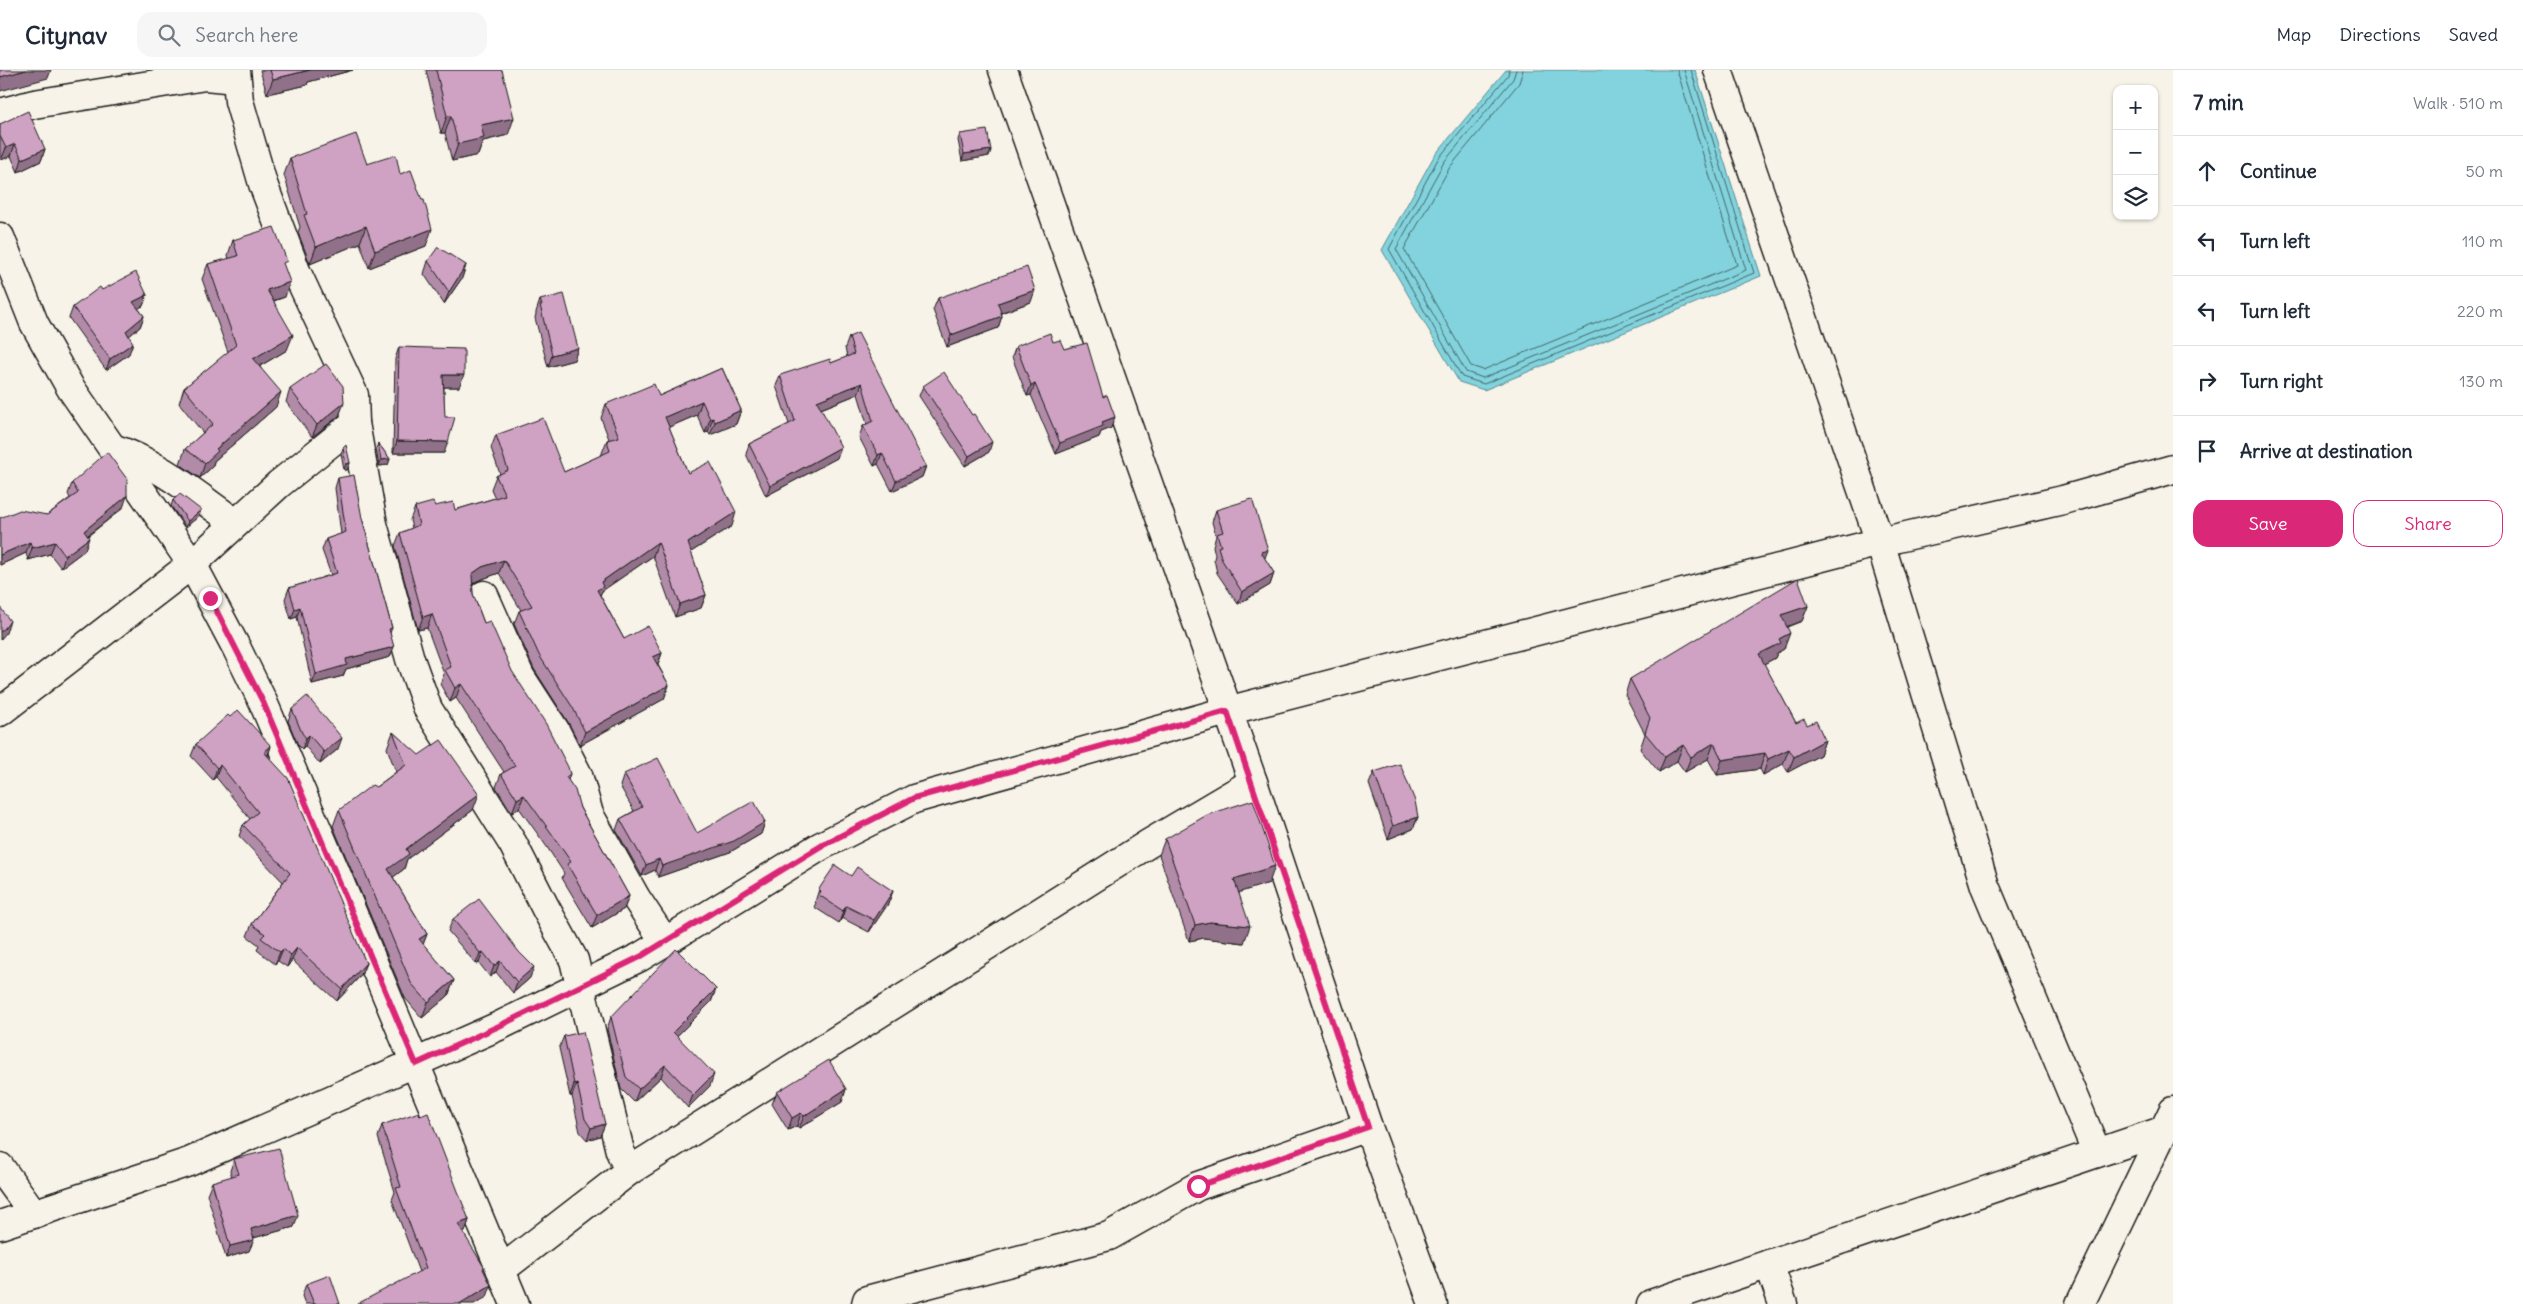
<!DOCTYPE html>
<html lang="en">
<head>
<meta charset="utf-8">
<style>
  body { margin:0; font-family:Delius,sans-serif; background:#f6f6f7; color:#1f2937 }
  .controls { position:absolute; right:15px; top:15px; display:grid; overflow:hidden; border-radius:10px; box-shadow:0 1px 4px #0004 }
  .controls button { width:45px; height:45px; display:grid; place-items:center; padding:0; border:0; border-bottom:1px solid #e0e1e3; background:#fff; color:#1f2937; font:25px sans-serif }
  .stop { position:absolute; width:15px; height:15px; margin:-11px; border:4px solid #db2777; border-radius:50%; background:#fff }
  .stop.end { background:#db2777; border-color:#fff; box-shadow:0 1px 5px #0008 }
  .list { margin:0; padding:0; list-style:none }
  h2 { display:flex; justify-content:space-between; align-items:center; height:65px; margin:0; padding:0 20px; font-size:21px }
  h2 small { font-size:16px; font-weight:400; color:#747a83 }
  .list li { display:grid; grid-template-columns:32px 1fr auto; gap:15px; align-items:center; box-sizing:border-box; height:70px; padding:0 20px; border-top:1px solid #e0e1e3 }
  .list b { display:block; font-size:19px; white-space:nowrap }
  .list em { font-size:16px; font-style:normal; color:#747a83 }
  .actions { display:flex; gap:10px; padding:15px 20px }
  .actions a { flex:1; padding:11px 0; border:1px solid #db2777; border-radius:15px; text-align:center; font-size:18px; color:#db2777 }
  .actions .main { background:#db2777; color:#fff }
  .icon { flex:none; width:28px; height:28px; fill:none; stroke:currentColor; stroke-width:2; stroke-linecap:round; stroke-linejoin:round }
  .map { position:relative; flex:none; width:2173px; height:1234px; overflow:hidden }
  header { display:flex; align-items:center; gap:30px; box-sizing:border-box; height:70px; padding:0 25px; background:#fff; border-bottom:1px solid #e0e1e3 }
  header strong { font-size:24px }
  nav { display:flex; gap:28px; margin-inline-start:auto; font-size:18px }
  .search { width:350px; height:45px; background:#f6f6f7; display:flex; align-items:center; gap:12px; box-sizing:border-box; padding:0 18px; border-radius:15px; color:#747a83; font-size:19px }
  main { display:flex }
  aside { flex:1; background:#fff }
  .map>svg:first-child { display:block }
  .water { fill:#82d3dd; stroke:#598a90 }
  .lines { fill:none; stroke-linecap:round; stroke-linejoin:round }
  .shore { stroke:#456569; stroke-width:1 }
  .street-casing { stroke:#1c1c1c; stroke-width:31 }
  .secondary-casing { stroke:#1c1c1c; stroke-width:31 }
  .street { stroke:#f7f3e8; stroke-width:28 }
  .secondary { stroke:#f7f3e8; stroke-width:28 }
  .wall { fill:#b28ba9; stroke:#1c1c1c }
  .shaded-wall { fill:#917189; stroke:#1c1c1c }
  .building { fill:#cfa2c4; stroke:#1c1c1c }
  .route { stroke:#db2777; stroke-width:6 }
</style>
</head>
<body>
<header>
<strong>Citynav</strong>
<div class="search"><svg class="icon" aria-label="search" viewBox="0 0 24 24"><circle cx="10" cy="10" r="6"/><path d="M15 15l6 6"/></svg>Search here</div>
<nav><a>Map</a><a>Directions</a><a>Saved</a></nav>
</header>
<main>
<div class="map">
<svg width="2173" height="1234" viewBox="0 0 2173 1234">
  <rect width="100%" height="100%" fill="#f7f3e8"/>
  <filter id="ink" filterUnits="userSpaceOnUse"><feTurbulence type="fractalNoise" baseFrequency=".02" numOctaves="2"/><feDisplacementMap in="SourceGraphic" scale="10" xChannelSelector="R" yChannelSelector="G"/><feConvolveMatrix kernelMatrix="1 2 1 2 8 2 1 2 1" color-interpolation-filters="sRGB"/></filter>
  <g filter="url(#ink)">
    <path class="water" d="M1506,0H1695L1761,206L1484,320L1459,312L1382,180L1434,86Z"/>
    <g class="lines">
      <g class="shore">
        <path d="M1509,0L1508,5L1438,89L1389,179L1462,307L1484,314L1754,203L1691,0"/>
        <path d="M1516,0L1513,9L1444,92L1396,179L1466,302L1483,308L1746,200L1684,0"/>
        <path d="M1523,0L1519,13L1450,97L1404,179L1471,296L1483,300L1737,195L1677,0"/>
      </g>
      <defs>
        <g id="street">
          <path d="M236,0L239,31L263,114L296,201L354,325L355,353L373,454L410,589L428,639L513,774L545,837L574,890L620,1081L629,1101"/>
          <path d="M1718,0L1880,472L1985,816L2097,1083"/>
          <path d="M0,43L34,34L205,6L236,9"/>
          <path d="M0,167L34,253L70,317L192,494L237,579L263,632L333,796L515,1234"/>
          <path d="M115,379C159,393 198,427 236,453"/>
          <path d="M484,525L520,606L555,660L578,705L589,744L636,828L665,872"/>
          <path d="M0,642L192,494L279,414L355,353"/>
          <path d="M0,1097L34,1144"/>
          <path d="M1769,1194L1783,1234"/>
          <path d="M501,1200L629,1101L1148,774L1253,712"/>
          <path d="M866,1234L867,1230L1109,1166L1198,1116L1368,1057"/>
          <path d="M1651,1234L2165,1060"/>
          <path d="M2080,1234L2173,1041"/>
        </g>
        <g id="secondary">
          <path d="M1003,0L1253,712L1368,1057L1433,1234"/>
          <path d="M0,1155L189,1092L499,956L640,887L821,776L914,729L1227,641L1880,472L2063,430L2173,399"/>
        </g>
      </defs>
      <use href="#street" class="street-casing"/>
      <use href="#secondary" class="secondary-casing"/>
      <use href="#street" class="street"/>
      <use href="#secondary" class="secondary"/>
    </g>
    <g class="wall">
      <path d="M260,0H353L308,12L307,15L267,24Z"/>
      <path d="M426,0H502L508,65L483,71L478,85L452,91L445,63H441Z"/>
      <path d="M0,54L45,79L41,91L18,102L11,86L1,90L0,88Z"/>
      <path d="M960,64L991,80L989,86L962,91L958,70Z"/>
      <path d="M290,88L367,94L400,104L426,176L369,198L360,173L310,194L298,162L300,157L284,105Z"/>
      <path d="M233,170L284,197L285,227L274,231L287,280L260,296L276,337L214,391L213,396L200,408L180,394L185,379L203,363L179,333L184,318L228,282L202,209L208,194L229,189L228,185Z"/>
      <path d="M428,191L466,195L462,208L444,234L424,204Z"/>
      <path d="M102,220L147,225L143,236L138,238L144,246L140,257L129,266V284L106,300L69,248L73,237Z"/>
      <path d="M938,228L1031,232L1001,243L1002,246L998,258L947,277L933,240Z"/>
      <path d="M540,230L578,278L574,290L548,297L535,248L536,244V242Z"/>
      <path d="M849,267L926,396L922,407L892,421L878,394L874,396L859,367L863,356L867,354L858,324L821,339L837,388L766,426L746,384L749,374L789,354L776,316L780,305L831,293L847,287L845,278Z"/>
      <path d="M1053,272L1064,279L1111,358L1101,362L1099,367L1056,384L1031,325L1027,326L1012,287L1016,276Z"/>
      <path d="M399,277L459,317H444V383H393L395,289Z"/>
      <path d="M722,298L741,340L736,354L710,365L708,362L705,363L697,345L669,357L688,403L732,456L691,482L706,525L701,538L675,547L653,486L602,521L600,525L624,569L662,583L658,595L669,615L664,629L580,675L568,652L534,599L514,554L519,541L521,540L499,503L477,511L472,514L473,524L484,553L570,704L568,710L580,738L629,826L624,839L592,858L562,808L564,803L547,777L519,738L512,743L496,717L501,704L504,702L456,628L450,632L440,614L444,604L427,558L418,560L395,476L400,463L412,458L410,450L415,437L435,436L455,440L495,428L491,419L496,406L500,404L491,378L496,365L564,402L602,385V383L607,370L609,369L601,348L606,334L659,326Z"/>
      <path d="M923,316L989,382L965,396L919,326Z"/>
      <path d="M290,319L339,346L312,367L286,332Z"/>
      <path d="M378,373L390,389L388,395L379,396L376,379Z"/>
      <path d="M343,378L350,393L347,400H344L341,384Z"/>
      <path d="M338,408L362,448L392,558L390,563V587L346,599L343,606L312,614L297,547L291,549L285,529L289,518L331,505L322,480L326,469L341,464L335,418Z"/>
      <path d="M72,413L123,438L88,466L85,480L61,498L50,484L28,490L26,483L0,495V448L47,445L70,428L68,424Z"/>
      <path d="M173,430L199,446L186,457L171,436Z"/>
      <path d="M1216,440L1265,489L1274,503L1270,515L1238,534L1217,503L1214,489L1215,485L1213,476L1216,466L1212,452Z"/>
      <path d="M1808,536L1802,551L1787,557L1784,579L1777,583L1775,588L1764,594L1796,653L1807,655L1825,670L1820,685L1788,702L1783,694L1763,705L1760,699L1717,705L1708,689L1685,702L1677,691L1659,702L1640,679L1645,664L1625,625L1630,609Z"/>
      <path d="M292,639L338,679L320,694L305,676L302,679L298,675L288,651Z"/>
      <path d="M230,647L271,676L268,686L366,893L361,905L337,931L292,890L287,897L278,891L275,894L257,880L259,875L247,866L252,854L283,812L239,766L243,755L250,749L216,707L213,710L191,686L196,674Z"/>
      <path d="M393,662L473,740L407,789L404,799L393,807L427,864L423,874L454,910L448,926L422,948L405,928L333,756L339,740L376,717L396,702L387,678Z"/>
      <path d="M1374,702L1418,747L1413,759L1388,769L1369,714Z"/>
      <path d="M624,704L697,763L765,752L761,764L730,782L658,807L655,800L642,806L616,760L620,749L634,741L620,716Z"/>
      <path d="M1165,769L1269,813L1239,822L1244,873L1204,868L1189,871L1159,785Z"/>
      <path d="M851,806L893,821L888,834L869,862L842,848L839,853L814,837L816,833L815,832L819,819Z"/>
      <path d="M453,849L530,908L513,923L496,902L490,907L479,893L476,894L448,861Z"/>
      <path d="M716,919L711,932L677,966L710,1016L688,1038L661,1007L634,1032L621,1019L607,959L611,947Z"/>
      <path d="M564,966L605,1054L600,1066L587,1070L580,1062L572,1026H570L559,978Z"/>
      <path d="M846,1019L842,1032L799,1058L797,1056L788,1060L772,1034L777,1022Z"/>
      <path d="M420,1046L469,1150L465,1162H463L483,1200L487,1227L419,1202L392,1130L395,1122L378,1067L382,1055Z"/>
      <path d="M234,1089L294,1157L253,1168L249,1181L226,1188L207,1124L212,1112L232,1107L230,1101Z"/>
      <path d="M306,1214L340,1234H305L302,1226Z"/>
    </g>
    <g class="shaded-wall">
      <path d="M26,0H51L48,8L0,21V7Z"/>
      <path d="M310,0H353L308,12L307,15L267,24L273,9Z"/>
      <path d="M447,46H451L445,63H441Z"/>
      <path d="M514,48L508,65L483,71L478,85L452,91L458,74L481,55Z"/>
      <path d="M15,74L11,86L1,90L6,78Z"/>
      <path d="M45,79L41,91L18,102L22,89Z"/>
      <path d="M991,80L989,86L962,91L964,84Z"/>
      <path d="M366,156L360,173L310,194L316,177Z"/>
      <path d="M432,159L426,176L369,198L375,181Z"/>
      <path d="M466,195L462,208L444,234L449,222Z"/>
      <path d="M290,212L285,227L262,234L267,220Z"/>
      <path d="M1035,220L1031,232L994,245L998,233Z"/>
      <path d="M147,225L143,236L129,243L133,232Z"/>
      <path d="M144,246L140,257L122,272L126,261Z"/>
      <path d="M1002,246L998,258L947,277L951,265Z"/>
      <path d="M293,265L287,280L248,303L253,289Z"/>
      <path d="M133,273L129,284L106,300L110,289Z"/>
      <path d="M578,278L574,290L548,297L552,285Z"/>
      <path d="M443,305H464L459,317H439Z"/>
      <path d="M862,313L858,324L813,342L817,331Z"/>
      <path d="M1035,314L1031,325L1027,326L1031,315Z"/>
      <path d="M281,322L276,337L214,391L213,396L200,408L205,393L216,379Z"/>
      <path d="M702,331L697,345L660,361L665,347Z"/>
      <path d="M344,333L339,346L312,367L317,355Z"/>
      <path d="M741,340L736,354L710,365L715,352Z"/>
      <path d="M1115,347L1111,358L1101,362L1099,367L1056,384L1060,373L1102,352Z"/>
      <path d="M713,348L708,362L705,363L710,349Z"/>
      <path d="M397,371L448,372L444,383H393Z"/>
      <path d="M992,372L989,382L965,396L969,386Z"/>
      <path d="M841,377L837,388L766,426L770,416Z"/>
      <path d="M882,383L878,394L874,396L878,385Z"/>
      <path d="M390,389L388,395L379,396L381,390Z"/>
      <path d="M350,393L347,400H344L346,394Z"/>
      <path d="M926,396L922,407L892,421L896,411Z"/>
      <path d="M127,426L123,438L79,472L84,461Z"/>
      <path d="M201,440L199,446L186,457L188,451Z"/>
      <path d="M736,442L732,456L683,487L688,473Z"/>
      <path d="M89,468L85,480L61,498L65,486Z"/>
      <path d="M30,472L26,483L0,495V485Z"/>
      <path d="M55,472L50,484L28,490L32,478Z"/>
      <path d="M658,472L653,486L602,521L598,530L592,534L601,512Z"/>
      <path d="M1268,480L1263,493L1261,482Z"/>
      <path d="M504,490L499,503L477,511L467,518L472,504L482,497Z"/>
      <path d="M1274,503L1270,515L1238,534L1242,522Z"/>
      <path d="M706,525L701,538L675,547L680,534Z"/>
      <path d="M1808,536L1802,551L1775,561L1781,545Z"/>
      <path d="M300,537L297,547L291,549L295,539Z"/>
      <path d="M432,544L427,558L418,560L423,547Z"/>
      <path d="M10,551L6,563L0,570V562Z"/>
      <path d="M1790,563L1784,579L1777,583L1775,588L1753,600L1759,584L1779,569Z"/>
      <path d="M394,577L390,587L346,599L343,606L312,614L316,604L346,589Z"/>
      <path d="M662,583L657,596L653,587Z"/>
      <path d="M461,614L456,628L450,632L455,618Z"/>
      <path d="M669,615L664,629L580,675L585,662Z"/>
      <path d="M309,665L305,676L302,679L306,668Z"/>
      <path d="M342,668L338,679L320,694L324,682Z"/>
      <path d="M1825,670L1820,685L1788,702L1794,687Z"/>
      <path d="M1714,673L1708,689L1685,702L1691,687Z"/>
      <path d="M1683,675L1677,691L1659,702L1665,687Z"/>
      <path d="M271,676L267,688L264,682Z"/>
      <path d="M1789,679L1783,694L1763,705L1768,689Z"/>
      <path d="M1765,683L1760,699L1717,705L1722,690Z"/>
      <path d="M220,695L216,707L213,710L217,698Z"/>
      <path d="M479,724L473,740L407,789L404,799L383,815L388,799L406,779Z"/>
      <path d="M524,725L519,738L512,743L517,729Z"/>
      <path d="M1418,747L1413,759L1388,769L1393,756Z"/>
      <path d="M765,752L761,764L730,782L658,807L662,796Z"/>
      <path d="M659,789L655,800L642,806L646,795Z"/>
      <path d="M1275,796L1269,813L1228,826L1234,809Z"/>
      <path d="M893,821L888,834L869,862L874,850Z"/>
      <path d="M629,826L624,839L592,858L597,845Z"/>
      <path d="M846,836L842,848L839,853L843,841Z"/>
      <path d="M1210,852L1250,856L1244,873L1204,868L1189,871L1195,855Z"/>
      <path d="M427,864L421,880L419,869Z"/>
      <path d="M297,878L292,890L287,897L291,885Z"/>
      <path d="M283,879L278,891L275,894L280,882Z"/>
      <path d="M483,882L479,893L476,894L480,883Z"/>
      <path d="M500,891L496,902L490,907L494,896Z"/>
      <path d="M366,893L361,905L337,931L342,919Z"/>
      <path d="M534,897L530,908L513,923L517,912Z"/>
      <path d="M454,910L448,926L422,948L428,932Z"/>
      <path d="M716,919L711,932L669,974L673,962Z"/>
      <path d="M665,995L661,1007L634,1032L639,1019Z"/>
      <path d="M714,1004L710,1016L688,1038L693,1025Z"/>
      <path d="M577,1013L572,1026H570L574,1014Z"/>
      <path d="M846,1019L842,1032L799,1058L804,1046Z"/>
      <path d="M801,1043L797,1056L788,1060L792,1048Z"/>
      <path d="M605,1054L600,1066L587,1070L591,1058Z"/>
      <path d="M298,1145L294,1157L246,1170L251,1159Z"/>
      <path d="M469,1150L465,1162L454,1166L458,1154Z"/>
      <path d="M254,1170L249,1181L226,1188L230,1176Z"/>
      <path d="M491,1215L487,1227L474,1234H459Z"/>
    </g>
    <g class="building">
      <path d="M0,0H26L0,7Z"/>
      <path d="M270,0H310L273,9Z"/>
      <path d="M436,0H502L514,48L481,55L484,68L458,74L451,46H447Z"/>
      <path d="M28,41L45,79L22,89L15,74L6,78L0,66V54Z"/>
      <path d="M987,60L991,80L964,84L960,64Z"/>
      <path d="M356,64L367,94L396,85L400,104L411,100L422,130H424L432,159L375,181L366,156L316,177L304,145L307,144L290,88Z"/>
      <path d="M274,157L287,191L283,193L290,212L267,220L293,265L253,289L281,322L216,379L218,381L205,393L185,379L213,354L184,318L236,275L208,194L238,186L233,170Z"/>
      <path d="M438,177L466,195L449,222L428,191Z"/>
      <path d="M1027,197L1035,220L998,233L1002,246L951,265L938,228Z"/>
      <path d="M136,202L147,225L133,232L144,246L126,261L133,273L110,289L73,237L100,217L102,220Z"/>
      <path d="M564,224L578,278L552,285L540,235H542L540,230Z"/>
      <path d="M858,263L926,396L896,411L882,383L878,385L863,356L873,351L862,313L817,331L841,377L770,416L749,374L795,351L780,305L830,289L831,293L854,284L849,267Z"/>
      <path d="M1050,263L1053,272L1060,270L1064,279L1087,273L1103,327L1107,325L1115,347L1102,352L1103,356L1060,373L1035,314L1031,315L1016,276Z"/>
      <path d="M399,277L464,279V305H443L445,347H455L448,372L397,371Z"/>
      <path d="M326,294L343,316L344,333L317,355L290,319Z"/>
      <path d="M722,298L741,340L715,352L713,348L710,349L702,331L665,347L688,403L710,392L736,442L688,473L706,525L680,534L658,472L601,512L603,517L597,520L624,569L648,556L662,583L653,587L669,615L585,662L573,638L539,585L519,541L532,536L504,490L482,497L472,504L473,524L484,553L490,551L512,601L546,654L568,697L570,704L566,707L575,720L580,738L629,826L597,845L567,794L571,792L552,764L524,725L517,729L501,704L515,696L461,614L455,618L445,600L451,597L432,544L423,547L400,463L419,455L415,437L433,432L435,436L453,432L455,440L505,425L496,406L508,400L496,365L543,348L564,402L610,381L607,370L619,367L606,334L654,314L659,326Z"/>
      <path d="M944,302L972,345L974,344L992,372L969,386L923,316Z"/>
      <path d="M378,373L390,389L381,390Z"/>
      <path d="M346,375L350,393L346,394L343,378Z"/>
      <path d="M107,382L127,409V426L84,461L89,468L65,486L55,472L32,478L30,472L0,485V448L20,440L47,445L78,423L72,413Z"/>
      <path d="M354,405L362,448L392,558L389,559L394,577L346,589L347,595L316,604L300,537L295,539L289,518L337,503L326,469L346,462L338,408Z"/>
      <path d="M180,424L201,440L188,451L173,430Z"/>
      <path d="M1252,429L1268,480L1261,482L1274,503L1242,522L1222,490L1218,477L1221,476L1217,464L1223,462L1216,440Z"/>
      <path d="M1798,508L1808,536L1781,545L1790,563L1779,569L1781,573L1759,584L1796,653L1804,649L1807,655L1816,651L1825,670L1794,687L1789,679L1768,689L1765,683L1722,690L1714,673L1691,687L1683,675L1665,687L1645,663L1650,648L1630,609Z"/>
      <path d="M0,537L10,551L5,558L0,562Z"/>
      <path d="M307,626L342,668L324,682L309,665L306,668L302,663L292,639Z"/>
      <path d="M238,640L271,676L264,682L288,708L366,893L342,919L297,878L291,885L283,879L280,882L261,868L265,864L252,854L290,803L243,755L258,742L220,695L217,698L196,674L228,645L230,647Z"/>
      <path d="M393,662L419,685L441,670L479,724L406,779L409,784L388,799L427,864L419,869L454,910L428,932L411,913L339,740L372,715L376,717L406,695Z"/>
      <path d="M658,688L697,763L754,731L765,752L734,771L662,796L659,789L646,795L620,749L642,737L624,704Z"/>
      <path d="M1400,694L1415,731L1418,747L1393,756L1374,702Z"/>
      <path d="M1253,730L1275,796L1234,809L1250,856L1210,852L1195,855L1165,769L1207,745Z"/>
      <path d="M835,795L851,806L857,797L893,821L874,850L846,836L843,841L819,825L821,821L819,819Z"/>
      <path d="M479,829L519,882L534,897L517,912L500,891L494,896L483,882L480,883L453,849Z"/>
      <path d="M676,879L716,919L673,962L714,1004L693,1025L665,995L639,1019L626,1007L611,947Z"/>
      <path d="M583,962L605,1054L591,1058L585,1049L577,1013L574,1014L564,966Z"/>
      <path d="M829,990L846,1019L804,1046L801,1043L792,1048L777,1022Z"/>
      <path d="M419,1042L420,1046L428,1043L469,1150L458,1154L484,1197L483,1199L491,1215L459,1234H357L426,1198L396,1118L401,1117L382,1055Z"/>
      <path d="M279,1078L298,1145L251,1159L254,1170L230,1176L212,1112L239,1104L234,1089Z"/>
      <path d="M330,1205L340,1234H314L306,1214Z"/>
    </g>
  </g>
  <g class="lines" filter="url(#ink)">
    <path class="route" d="M210,528L263,632L416,994L499,956L640,887L821,776L914,728L1227,641L1368,1057L1198,1116"/>
  </g>
</svg>
<div class="controls">
<button>+</button>
<button>−</button>
<button><svg class="icon" aria-label="layers" viewBox="0 0 24 24"><path d="M12 4l9 5-9 5-9-5zM3 14l9 5 9-5"/></svg></button>
</div>
<div class="stop" style="left:1198px;top:1116px"></div>
<div class="stop end" style="left:210px;top:528px"></div>
</div>
<aside>
<h2>7 min<small>Walk · 510 m</small></h2>
<ul class="list">
<li><svg class="icon" aria-label="ahead" viewBox="0 0 24 24"><path d="M12 20V5M6 11l6-6 6 6"/></svg><div><b>Continue</b></div><em>50 m</em></li>
<li><svg class="icon" aria-label="left" viewBox="0 0 24 24"><path d="M17 20v-9H6M10 6l-5 5 5 5"/></svg><div><b>Turn left</b></div><em>110 m</em></li>
<li><svg class="icon" aria-label="left" viewBox="0 0 24 24"><path d="M17 20v-9H6M10 6l-5 5 5 5"/></svg><div><b>Turn left</b></div><em>220 m</em></li>
<li><svg class="icon" aria-label="right" viewBox="0 0 24 24"><path d="M7 20v-9h11M14 6l5 5-5 5"/></svg><div><b>Turn right</b></div><em>130 m</em></li>
<li><svg class="icon" aria-label="arrive" viewBox="0 0 24 24"><path d="M6 21V4h12l-3 4 3 4H6"/></svg><div><b>Arrive at destination</b></div></li>
</ul>
<div class="actions"><a class="main">Save</a><a>Share</a></div>
</aside>
</main>
</body>
</html>
